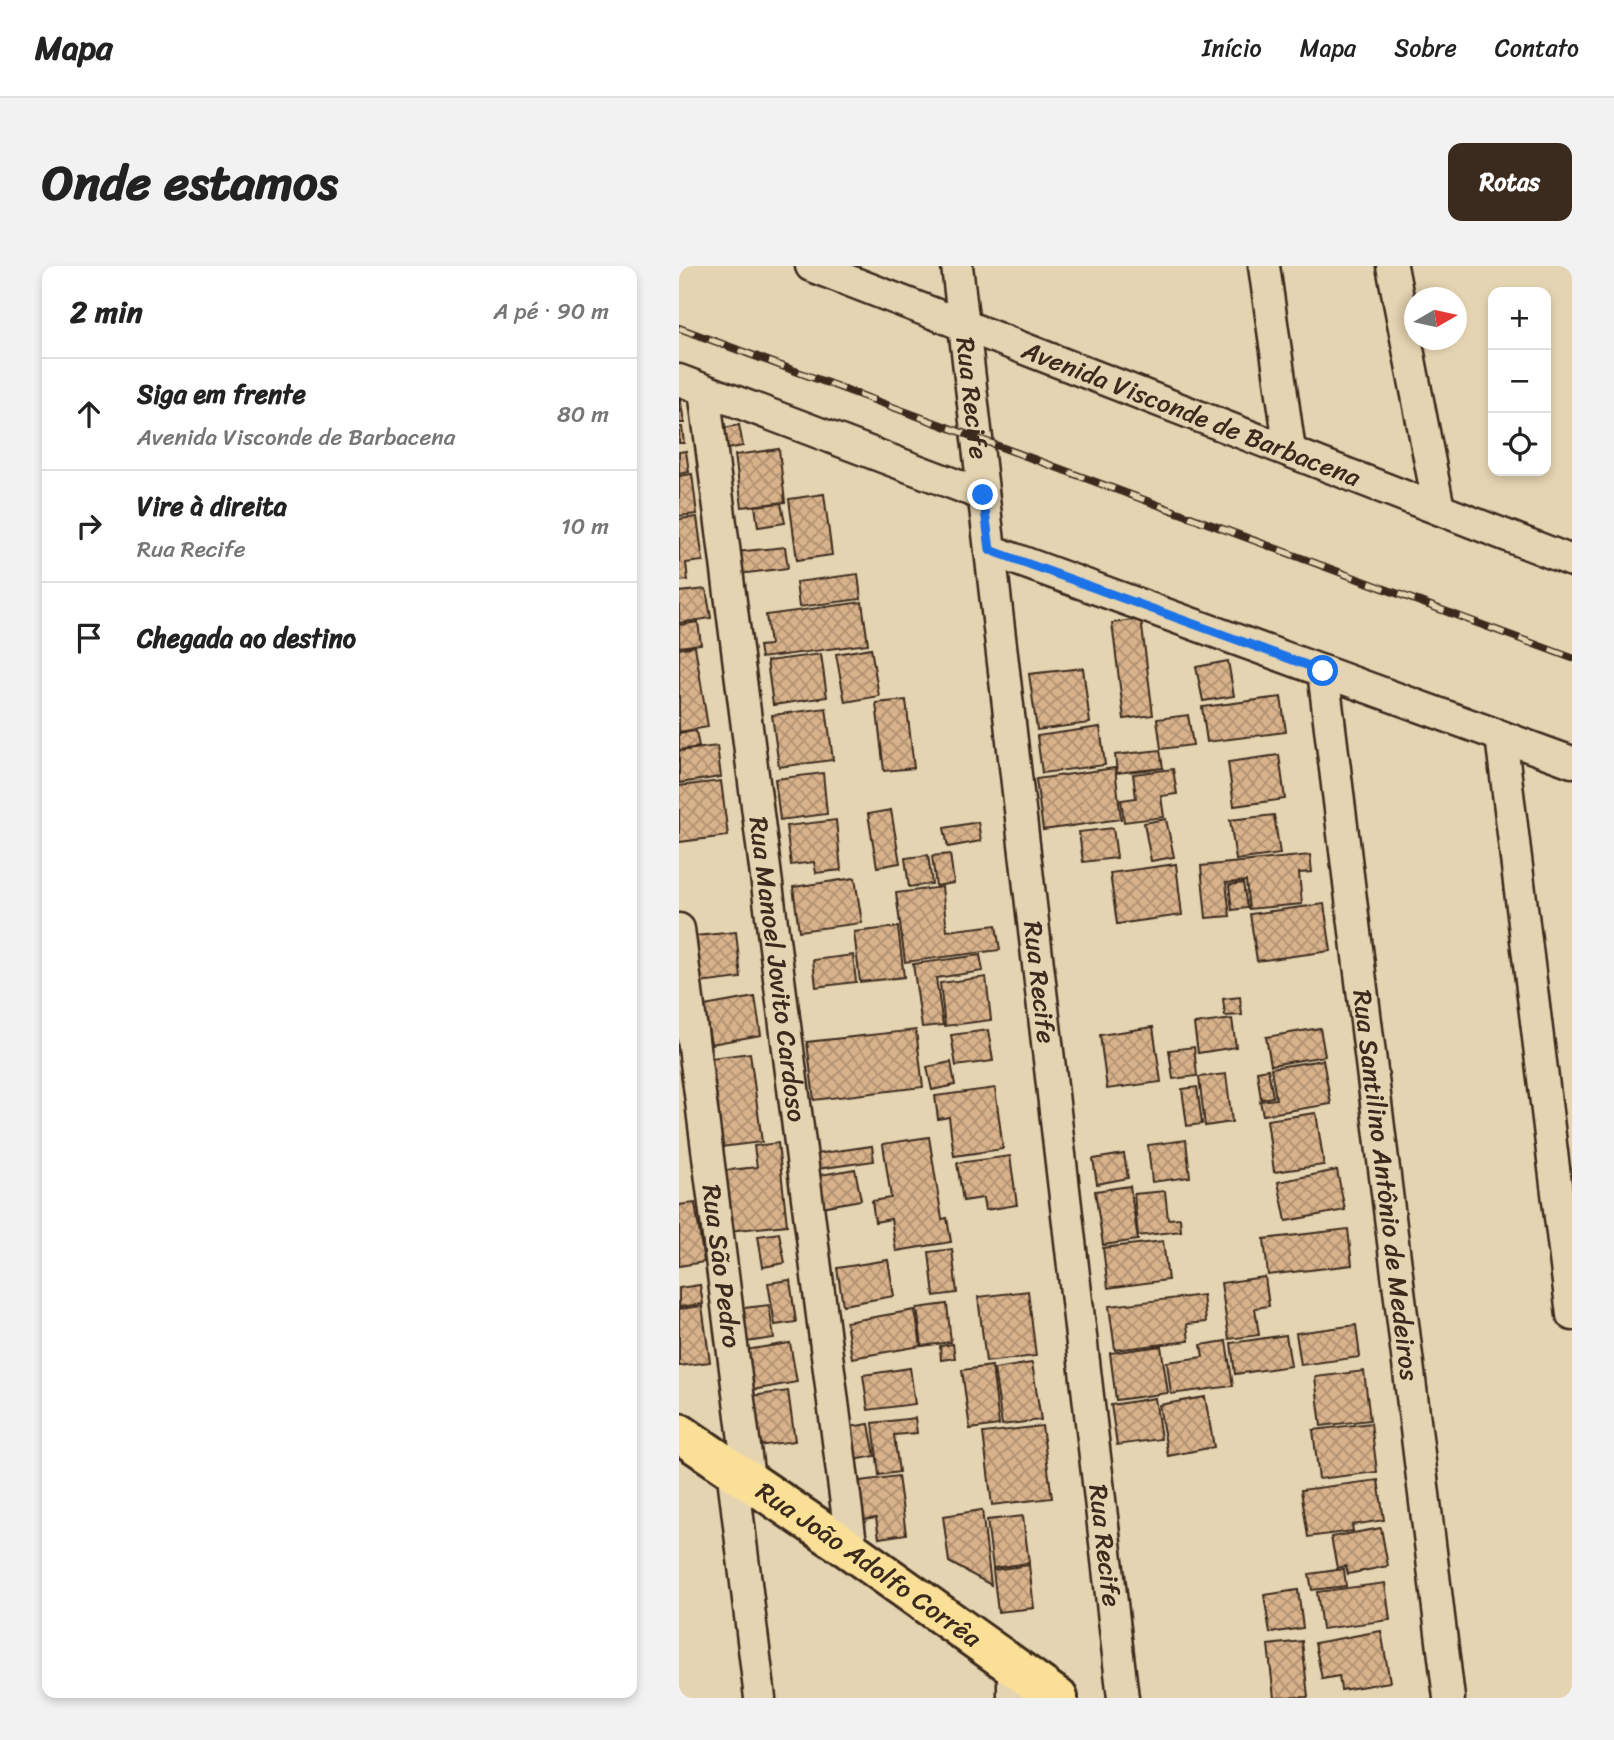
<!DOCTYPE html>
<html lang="pt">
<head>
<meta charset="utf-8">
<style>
  body { margin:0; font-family:Sriracha,sans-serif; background:#f2f2f2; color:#222 }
  .controls { position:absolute; right:21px; top:21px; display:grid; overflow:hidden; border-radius:14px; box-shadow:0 4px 10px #0003 }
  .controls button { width:63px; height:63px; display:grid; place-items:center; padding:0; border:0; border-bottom:2px solid #e0e0e0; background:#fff; color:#222; font:35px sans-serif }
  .compass { position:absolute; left:725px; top:21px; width:63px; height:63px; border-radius:50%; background:#fff; box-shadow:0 4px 10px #0003; rotate:81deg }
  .stop { position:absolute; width:21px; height:21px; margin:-16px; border:5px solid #1a73e8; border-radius:50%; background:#fff }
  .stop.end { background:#1a73e8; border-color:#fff; box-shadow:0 2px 7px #0008 }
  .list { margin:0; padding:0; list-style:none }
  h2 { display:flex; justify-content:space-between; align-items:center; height:91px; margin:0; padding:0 28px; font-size:30px }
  h2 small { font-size:23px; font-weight:400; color:#767676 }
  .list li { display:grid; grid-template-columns:46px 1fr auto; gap:21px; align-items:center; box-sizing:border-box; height:112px; padding:0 28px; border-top:2px solid #e0e0e0 }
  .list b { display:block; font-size:26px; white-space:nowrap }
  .list p { margin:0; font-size:23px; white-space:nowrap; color:#767676 }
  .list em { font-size:23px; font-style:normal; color:#767676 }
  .icon { flex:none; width:38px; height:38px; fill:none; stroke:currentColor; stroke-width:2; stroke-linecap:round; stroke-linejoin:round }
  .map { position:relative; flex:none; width:893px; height:1432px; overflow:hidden; border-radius:14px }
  header { display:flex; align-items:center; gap:42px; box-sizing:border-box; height:98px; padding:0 35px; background:#fff; border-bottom:2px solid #e0e0e0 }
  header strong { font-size:33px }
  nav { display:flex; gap:38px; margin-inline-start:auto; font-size:24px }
  .intro { display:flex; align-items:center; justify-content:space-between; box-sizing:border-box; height:168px; padding:0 42px }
  h1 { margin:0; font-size:49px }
  .button { padding:18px 32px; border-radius:14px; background:#3b2a1e; color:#fff; font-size:24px; font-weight:700 }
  main { display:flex; gap:42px; padding:0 42px }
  aside { flex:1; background:#fff; border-radius:14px; box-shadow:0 4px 10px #0003 }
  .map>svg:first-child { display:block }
  .building { fill:url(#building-cross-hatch); stroke:#3b2a1e; stroke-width:2 }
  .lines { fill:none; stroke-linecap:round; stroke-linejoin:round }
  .minor-casing { stroke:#3b2a1e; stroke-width:35 }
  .major-casing { stroke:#3b2a1e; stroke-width:44 }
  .minor { stroke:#e5d4b1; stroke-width:30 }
  .major { stroke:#fadf96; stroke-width:38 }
  .rail-casing { stroke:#3b2a1e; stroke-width:8 }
  .rail { stroke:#e5d4b1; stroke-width:5; stroke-dasharray:16; stroke-linecap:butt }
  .route { stroke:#1a73e8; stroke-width:9 }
  .labels { text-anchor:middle; stroke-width:5; stroke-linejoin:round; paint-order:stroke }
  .street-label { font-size:26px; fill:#3b2a1e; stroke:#e5d4b1 }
</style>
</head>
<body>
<header>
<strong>Mapa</strong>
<nav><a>Início</a><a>Mapa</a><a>Sobre</a><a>Contato</a></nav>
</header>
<div class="intro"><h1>Onde estamos</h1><a class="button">Rotas</a></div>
<main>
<aside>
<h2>2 min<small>A pé · 90 m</small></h2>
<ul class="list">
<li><svg class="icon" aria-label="ahead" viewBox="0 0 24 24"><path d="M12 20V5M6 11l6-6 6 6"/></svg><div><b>Siga em frente</b><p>Avenida Visconde de Barbacena</p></div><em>80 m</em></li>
<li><svg class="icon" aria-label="right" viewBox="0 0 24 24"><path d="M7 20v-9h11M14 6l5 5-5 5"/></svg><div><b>Vire à direita</b><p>Rua Recife</p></div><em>10 m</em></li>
<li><svg class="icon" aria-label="arrive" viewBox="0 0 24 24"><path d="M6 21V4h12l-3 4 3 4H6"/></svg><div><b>Chegada ao destino</b></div></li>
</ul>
</aside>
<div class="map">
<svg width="893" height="1432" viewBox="0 0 893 1432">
  <defs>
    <pattern id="building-cross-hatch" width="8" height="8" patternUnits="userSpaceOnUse" patternTransform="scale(1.75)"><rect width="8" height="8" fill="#d8b28b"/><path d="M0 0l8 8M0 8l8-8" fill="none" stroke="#b09171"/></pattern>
  </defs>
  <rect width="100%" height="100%" fill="#e5d4b1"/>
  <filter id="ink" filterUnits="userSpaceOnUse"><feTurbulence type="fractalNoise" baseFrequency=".0143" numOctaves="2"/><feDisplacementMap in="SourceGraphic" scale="14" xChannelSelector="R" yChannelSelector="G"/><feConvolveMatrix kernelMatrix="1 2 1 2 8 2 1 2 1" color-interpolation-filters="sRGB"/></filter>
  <g filter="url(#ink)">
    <g class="building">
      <path d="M1,129L5,157H0V130Z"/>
      <path d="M60,159L64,180L43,184L39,163Z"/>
      <path d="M0,161H3L5,177H0Z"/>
      <path d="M100,183L106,236L63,241L56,189Z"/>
      <path d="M7,185L10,206L0,208V186Z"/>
      <path d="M13,208L18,248L0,250V210Z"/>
      <path d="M145,228L153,289L118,294L110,233Z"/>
      <path d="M102,237L106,257L79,261L76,240Z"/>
      <path d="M18,251L24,295L7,297L9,314L0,315V253Z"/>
      <path d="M106,281L109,302L60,308L57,286Z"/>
      <path d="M179,308L182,333L120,341L117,316Z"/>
      <path d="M27,323L32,352L0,357V326Z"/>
      <path d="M183,336L189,378L82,392L80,380L91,379L87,349Z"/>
      <path d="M462,353L474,449L445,453L433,357Z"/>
      <path d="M19,356L22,378L0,381V359Z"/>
      <path d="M16,380L29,461L0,466V383Z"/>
      <path d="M192,382L200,430L166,436L157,388Z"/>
      <path d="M142,388L148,431L94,439L88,395Z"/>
      <path d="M549,395L555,430L524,435L517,401Z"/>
      <path d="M404,402L411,457L358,464L350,408Z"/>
      <path d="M602,431L607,466L528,476L523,441Z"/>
      <path d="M227,434L235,502L205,505L197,437Z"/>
      <path d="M147,442L154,494L100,501L93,449Z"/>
      <path d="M509,449L514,479L482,483L478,453Z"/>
      <path d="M421,461L426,499L363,507L358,470Z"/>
      <path d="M17,465L20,481L0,484V467Z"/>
      <path d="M38,480L42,511L0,517V485Z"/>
      <path d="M481,484L484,502L438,507L436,489Z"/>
      <path d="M600,489L606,533L555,540L549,496Z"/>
      <path d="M436,502L442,553L364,564L357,513Z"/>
      <path d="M494,503L498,528L482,530L485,551L445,556L442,534L457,532L454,508Z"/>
      <path d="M144,507L148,548L101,554L96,513Z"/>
      <path d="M42,515L49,570L0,576V520Z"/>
      <path d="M212,544L221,597L198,601L189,548Z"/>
      <path d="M595,549L601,588L557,594L551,554Z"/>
      <path d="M487,553L495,591L472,595L465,557Z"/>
      <path d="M157,554L162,604L137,607L135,596L112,599L107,560Z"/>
      <path d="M299,556L302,575L269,581L265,562Z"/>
      <path d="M434,562L438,592L404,596L400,566Z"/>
      <path d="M271,588L275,617L257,620L253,590Z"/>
      <path d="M249,589L253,618L230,621L226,592Z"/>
      <path d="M631,589L633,606L620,607L623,638L570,643L567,615L547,617L551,650L527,652L522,600Z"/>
      <path d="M497,598L503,649L438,658L431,607Z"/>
      <path d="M176,612L183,657L120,665L114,621Z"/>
      <path d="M564,617L568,642L553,644L550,619Z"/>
      <path d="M263,621L268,665L317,659L321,684L226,696L217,627Z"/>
      <path d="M645,638L652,685L578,695L571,648Z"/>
      <path d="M219,661L225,711L181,716L175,666Z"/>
      <path d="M57,666L62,712L21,717L16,670Z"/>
      <path d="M174,689L177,716L137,721L134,694Z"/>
      <path d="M301,689L304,705L257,712L264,759L243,761L234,698Z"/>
      <path d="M307,711L312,754L266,760L261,717Z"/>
      <path d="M76,731L82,769L32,778L25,740Z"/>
      <path d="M561,731L563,749L546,750L544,733Z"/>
      <path d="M553,753L557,781L519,787L515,758Z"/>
      <path d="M474,761L482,816L428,823L421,769Z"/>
      <path d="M641,762L646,790L592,799L587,771Z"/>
      <path d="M237,764L244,821L135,834L128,776Z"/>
      <path d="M309,764L314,795L277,800L272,769Z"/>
      <path d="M515,781L518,810L494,813L490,784Z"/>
      <path d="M71,787L83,876L34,882L23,793Z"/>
      <path d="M644,794L652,838L584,849L581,835L597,833L592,802Z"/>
      <path d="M272,796L276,819L253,824L248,801Z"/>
      <path d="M589,803L594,831L582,833L578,805Z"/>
      <path d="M547,808L553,856L526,860L520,811Z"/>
      <path d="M518,821L523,858L508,860L503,823Z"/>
      <path d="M316,822L324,883L275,890L270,851L259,853L256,830Z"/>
      <path d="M637,847L645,899L595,906L588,854Z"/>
      <path d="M250,871L263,953L268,952L272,976L217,985L212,953L196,956L193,935L212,932L204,878Z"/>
      <path d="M507,874L511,911L473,916L469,879Z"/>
      <path d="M99,877L108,959L49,965L42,905L78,901L75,880Z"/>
      <path d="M193,880L195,895L138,903L136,888Z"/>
      <path d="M445,888L449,912L418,918L414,893Z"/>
      <path d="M331,890L338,939L306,944L304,932L284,935L278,897Z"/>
      <path d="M176,903L182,934L142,941L136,910Z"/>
      <path d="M658,904L666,944L607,955L599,916Z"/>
      <path d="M451,920L459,974L424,979L416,925Z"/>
      <path d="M486,925L489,953L501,952L502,965L459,970L455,928Z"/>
      <path d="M16,937L25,996L0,1000V939Z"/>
      <path d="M669,963L673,999L589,1009L585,973Z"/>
      <path d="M100,967L106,997L84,1001L79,970Z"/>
      <path d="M484,975L489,1014L429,1022L424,982Z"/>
      <path d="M273,983L278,1027L255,1030L250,986Z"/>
      <path d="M209,994L215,1030L164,1039L158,1002Z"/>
      <path d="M586,1011L590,1040L576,1042L580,1069L550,1073L542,1017Z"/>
      <path d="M111,1014L117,1056L96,1059L89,1017Z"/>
      <path d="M21,1019L24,1038L0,1041V1022Z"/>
      <path d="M349,1025L357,1090L307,1096L299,1031Z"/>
      <path d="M524,1029L527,1056L508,1058L510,1075L436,1084L430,1040Z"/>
      <path d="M268,1038L272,1076L243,1080L238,1042Z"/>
      <path d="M90,1039L95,1072L60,1077L57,1043Z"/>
      <path d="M23,1040L31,1096L0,1100V1043Z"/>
      <path d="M236,1044L242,1080L173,1092L167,1056Z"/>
      <path d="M677,1059L681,1091L622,1099L617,1067Z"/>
      <path d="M607,1069L612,1100L556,1108L552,1077Z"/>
      <path d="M547,1075L554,1120L492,1128L488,1096L524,1091L522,1079Z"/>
      <path d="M111,1077L118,1116L73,1124L66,1084Z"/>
      <path d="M274,1078L276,1092L262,1094L261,1080Z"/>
      <path d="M482,1080L489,1127L437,1134L431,1087Z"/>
      <path d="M353,1097L362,1154L323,1159L315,1103Z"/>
      <path d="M313,1100L320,1159L291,1163L283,1104Z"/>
      <path d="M231,1102L236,1138L189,1144L184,1109Z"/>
      <path d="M685,1105L691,1154L642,1160L636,1111Z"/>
      <path d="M109,1125L116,1175L79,1180L72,1130Z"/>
      <path d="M526,1131L535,1181L489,1190L480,1139Z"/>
      <path d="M476,1132L482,1173L438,1179L432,1139Z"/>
      <path d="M236,1152L238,1167L215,1169L220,1206L200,1209L194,1157Z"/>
      <path d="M692,1157L698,1206L640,1213L634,1164Z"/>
      <path d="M190,1158L196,1190L175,1194L170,1161Z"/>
      <path d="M363,1160L373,1232L313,1239L304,1167Z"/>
      <path d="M219,1210L227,1268L200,1272L197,1252L178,1255L173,1216Z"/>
      <path d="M699,1214L705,1254L673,1259L674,1265L629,1271L622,1224Z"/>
      <path d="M303,1244L312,1319L270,1296L264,1250Z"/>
      <path d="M344,1250L350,1297L314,1302L308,1254Z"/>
      <path d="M702,1262L709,1300L669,1308L667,1300L658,1302L652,1271Z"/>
      <path d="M350,1299L355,1342L319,1346L314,1304Z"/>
      <path d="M665,1303L667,1320L633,1324L630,1308Z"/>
      <path d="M706,1317L711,1354L643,1363L638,1326Z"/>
      <path d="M619,1324L624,1362L591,1367L585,1329Z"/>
      <path d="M702,1365L711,1416L662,1424L660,1410L643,1413L636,1377Z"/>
      <path d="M623,1375L629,1431L595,1432L589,1379Z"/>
    </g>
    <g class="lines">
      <defs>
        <g id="minor">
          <path id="s1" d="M132,0L893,295"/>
          <path id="s2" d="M278,0L444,1432"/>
          <path d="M585,0L611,185"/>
          <path d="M713,0L760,243"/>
          <path d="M0,114L304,229"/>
          <path id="s3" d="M25,124L173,1285"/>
          <path d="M311,284L893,496"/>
          <path id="s4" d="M644,405L770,1432"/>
          <path d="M822,470L893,1049"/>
          <path id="s5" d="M0,663L70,1213"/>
          <path d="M53,1202L81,1432"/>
          <path d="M334,1400V1432"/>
        </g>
        <g id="major">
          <path id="s6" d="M0,1167L173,1285L379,1432"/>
        </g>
      </defs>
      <use href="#minor" class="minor-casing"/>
      <use href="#major" class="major-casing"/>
      <use href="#minor" class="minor"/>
      <use href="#major" class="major"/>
      <defs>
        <path id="rail" d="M0,62L893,392"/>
      </defs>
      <use href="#rail" class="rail-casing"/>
      <use href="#rail" class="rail"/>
    </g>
  </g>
  <g class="lines" filter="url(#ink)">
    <path class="route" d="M304,229L311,284L644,405"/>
  </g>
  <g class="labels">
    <g class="street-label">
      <text dy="9" stroke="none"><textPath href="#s2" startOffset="133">Rua Recife</textPath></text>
      <text dy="9" stroke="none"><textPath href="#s1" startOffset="408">Avenida Visconde de Barbacena</textPath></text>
      <text dy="9" stroke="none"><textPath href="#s3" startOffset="584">Rua Manoel Jovito Cardoso</textPath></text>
      <text dy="9" stroke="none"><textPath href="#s2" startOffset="721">Rua Recife</textPath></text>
      <text dy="9" stroke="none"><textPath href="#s4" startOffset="518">Rua Santilino Antônio de Medeiros</textPath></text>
      <text dy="9" stroke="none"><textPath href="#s5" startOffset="340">Rua São Pedro</textPath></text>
      <text dy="9" stroke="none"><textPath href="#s2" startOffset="1288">Rua Recife</textPath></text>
      <text dy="9" stroke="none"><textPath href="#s6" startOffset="231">Rua João Adolfo Corrêa</textPath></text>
    </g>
  </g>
</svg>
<div class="controls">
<button>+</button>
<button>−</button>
<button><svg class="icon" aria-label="locate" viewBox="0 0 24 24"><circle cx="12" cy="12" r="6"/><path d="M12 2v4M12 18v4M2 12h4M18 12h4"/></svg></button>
</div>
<svg class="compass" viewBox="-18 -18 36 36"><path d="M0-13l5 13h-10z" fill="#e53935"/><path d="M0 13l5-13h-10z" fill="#767676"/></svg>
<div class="stop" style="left:644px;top:405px"></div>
<div class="stop end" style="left:304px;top:229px"></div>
</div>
</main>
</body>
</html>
